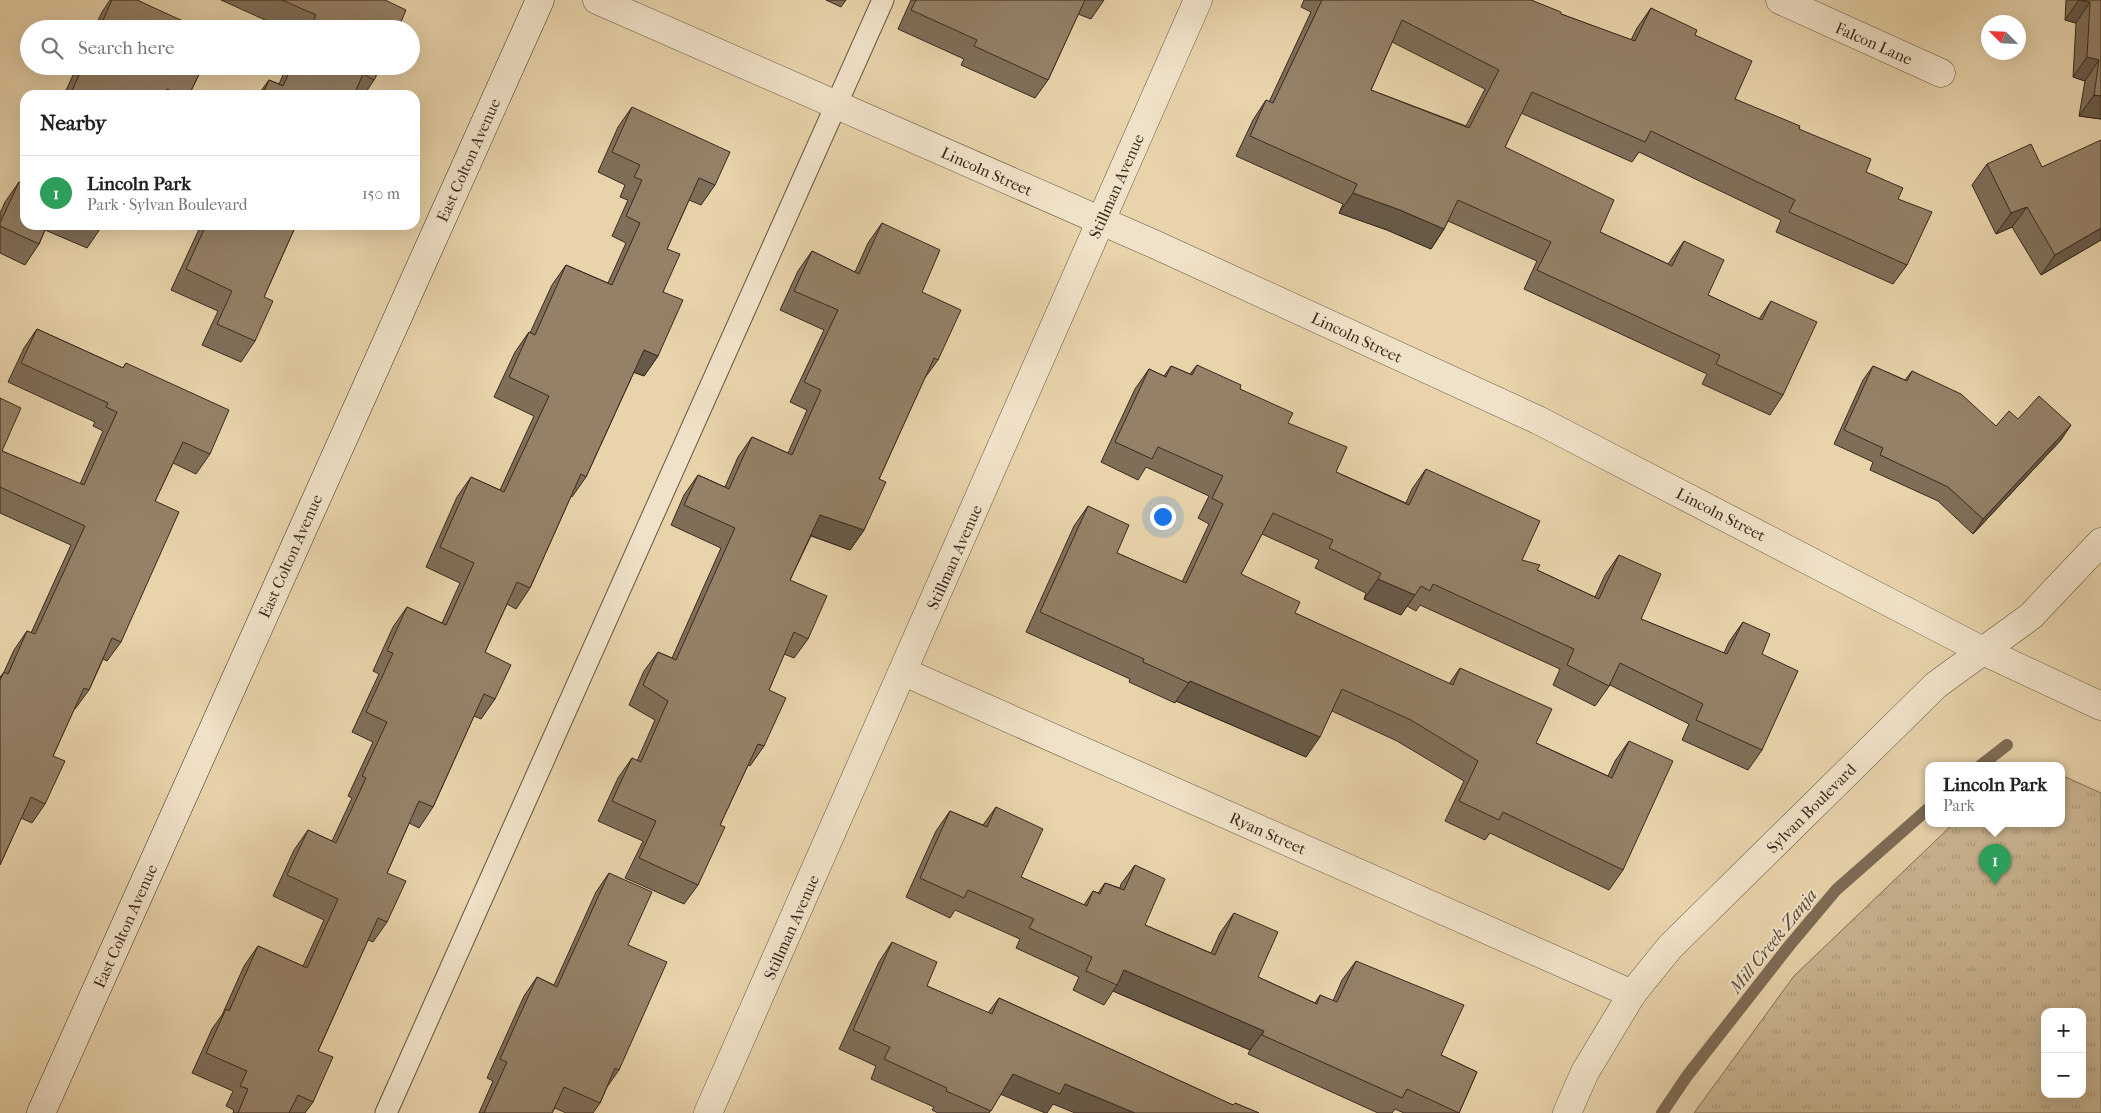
<!DOCTYPE html>
<html lang="en">
<head>
<meta charset="utf-8">
<style>
  body { margin:0; font-family:"IM FELL French Canon",serif; background:#f2f2f2; color:#222 }
  .controls { position:absolute; right:15px; bottom:15px; display:grid; overflow:hidden; border-radius:10px; box-shadow:0 5px 20px #0002 }
  .controls button { width:45px; height:45px; display:grid; place-items:center; padding:0; border:0; border-bottom:1px solid #e0e0e0; background:#fff; color:#222; font:25px sans-serif }
  .compass { position:absolute; left:1981px; top:15px; width:45px; height:45px; border-radius:50%; background:#fff; box-shadow:0 5px 20px #0002; rotate:294deg }
  .you { position:absolute; left:1162px; top:516px; width:18px; height:18px; margin:-12px; border:4px solid #fff; border-radius:50%; background:#1a73e8; box-shadow:0 0 0 8px #1a73e833 }
  .badge { display:grid; place-items:center; width:32px; height:32px; border-radius:50%; background:#8f2418; color:#fff; font-size:16px; font-weight:700 }
  .pin { position:absolute; translate:-50% -41px; filter:drop-shadow(0 1px 2px #0008) }
  .pin::after { content:''; position:absolute; top:26px; width:18px; height:15px; background:inherit; clip-path:polygon(0 0,100% 0,50% 100%) }
  .popup { position:absolute; left:1925px; top:762px; width:140px; height:65px; box-sizing:border-box; display:grid; place-content:center; border-radius:10px; background:#fff; filter:drop-shadow(0 1px 4px #0005); font-size:16px; white-space:nowrap; color:#767676 }
  .popup b { font-size:19px; color:#222 }
  .popup::after { content:''; position:absolute; left:50%; top:100%; margin-left:-10px; border:10px solid transparent; border-top-color:#fff }
  .list { margin:0; padding:0; list-style:none }
  h2 { display:flex; justify-content:space-between; align-items:center; height:65px; margin:0; padding:0 20px; font-size:21px }
  h2 small { font-size:16px; font-weight:400; color:#767676 }
  .list li { display:grid; grid-template-columns:32px 1fr auto; gap:15px; align-items:center; box-sizing:border-box; height:75px; padding:0 20px; border-top:1px solid #e0e0e0 }
  .list b { display:block; font-size:19px; white-space:nowrap }
  .list p { margin:0; font-size:16px; white-space:nowrap; color:#767676 }
  .list em { font-size:16px; font-style:normal; color:#767676 }
  .icon { flex:none; width:28px; height:28px; fill:none; stroke:currentColor; stroke-width:2; stroke-linecap:round; stroke-linejoin:round }
  .map { position:relative; flex:none; width:2101px; height:1113px; overflow:hidden }
  .search { position:absolute; background:#fff; box-shadow:0 5px 20px #0002; left:20px; top:20px; width:400px; height:55px; display:flex; align-items:center; gap:12px; box-sizing:border-box; padding:0 18px; border-radius:28px; color:#767676; font-size:19px }
  .panel { position:absolute; background:#fff; box-shadow:0 5px 20px #0002; left:20px; top:90px; width:400px; height:140px; border-radius:15px }
  .map>svg:first-child { display:block }
  .grass { fill:url(#grass-tufts); stroke:#827058; fill-rule:evenodd }
  .lines { fill:none; stroke-linecap:round; stroke-linejoin:round }
  .stream { stroke:#7e6c56; stroke-width:12 }
  .lane-casing { stroke:#655442; stroke-width:23 }
  .street-casing { stroke:#655442; stroke-width:29 }
  .secondary-casing { stroke:#39291f; stroke-width:29 }
  .lane { stroke:#f0e2c8; stroke-width:21 }
  .street { stroke:#f0e2c8; stroke-width:28 }
  .secondary { stroke:#f0e2c8; stroke-width:28 }
  .wall { fill:#7f6f59; stroke:#39291f; fill-rule:evenodd }
  .shaded-wall { fill:#685a48; stroke:#39291f }
  .building { fill:#948167; stroke:#39291f; fill-rule:evenodd }
  .labels { text-anchor:middle; stroke-width:4; stroke-linejoin:round; paint-order:stroke }
  .street-label { font-size:16px; fill:#39291f; stroke:#f0e2c8 }
  .water-label { font-size:18px; font-style:italic; fill:#5c4b3b; stroke:#f0e2c8 }
</style>
</head>
<body>
<div class="map">
<svg width="2101" height="1113" viewBox="0 0 2101 1113">
  <defs>
    <pattern id="grass-tufts" width="24" height="20" patternUnits="userSpaceOnUse" patternTransform="scale(1.25)"><rect width="24" height="20" fill="#cab692"/><path d="M3 7l-1-3M5 7V3M7 7l1-3M15 17l-1-3M17 17v-4M19 17l1-3" fill="none" stroke="#ae9c7d"/></pattern>
  </defs>
  <rect width="100%" height="100%" fill="#e8d3aa"/>
  <filter id="stains"><feTurbulence type="fractalNoise" baseFrequency=".004" numOctaves="4"/><feColorMatrix values="0 0 0 0 .2 0 0 0 0 .09 0 0 0 0 .02 0 0 0 .5 -.17"/></filter>
  <radialGradient id="worn" r=".72"><stop offset=".6" stop-color="#630" stop-opacity="0"/><stop offset="1" stop-color="#630" stop-opacity=".3"/></radialGradient>
  <path class="grass" d="M2061,775L2101,793V1113H1694L1794,976L1953,824H2061ZM2045,1012H2082V1094H2045Z"/>
  <g class="lines">
    <g class="stream">
      <path d="M1980,766L2007,745"/>
      <path d="M1662,1113L1687,1076L1789,946L1836,890L1929,808"/>
    </g>
    <defs>
      <path id="lane" d="M386,1113L883,0"/>
      <g id="street">
        <path d="M597,0L1154,244L1538,420L1981,650L2101,706"/>
        <path d="M1780,0L1941,73"/>
        <path d="M904,672L1632,994"/>
        <path d="M708,1113L1198,0"/>
        <path d="M1567,1113L1585,1072L1632,994L1670,947L1936,685L2031,616L2101,542"/>
      </g>
      <path id="secondary" d="M41,1113L540,0"/>
    </defs>
    <use href="#lane" class="lane-casing"/>
    <use href="#street" class="street-casing"/>
    <use href="#secondary" class="secondary-casing"/>
    <use href="#lane" class="lane"/>
    <use href="#street" class="street"/>
    <use href="#secondary" class="secondary"/>
  </g>
  <g class="wall">
    <path d="M110,0H137L195,29H94L102,12Z"/>
    <path d="M221,0H385L398,29H285Z"/>
    <path d="M826,0H846L841,7Z"/>
    <path d="M911,0H1104L1091,19L1078,14L1048,80L1035,98L961,65L964,59L898,29Z"/>
    <path d="M1304,0H1531L1561,14L1631,40L1637,28L1651,8L1695,35L1735,99L1799,129L1866,172L1898,199L1907,265L1893,284L1776,232L1781,220L1639,152L1632,162L1521,113L1505,147L1600,232L1668,264L1684,241L1708,295L1759,319L1771,301L1783,395L1770,415L1702,384L1707,374L1524,289L1537,261L1448,221L1444,229L1431,249L1387,230L1339,213L1343,204L1236,156L1253,120L1266,100L1269,102L1311,12L1301,7ZM1392,42L1485,89L1466,126L1371,90Z"/>
    <path d="M2066,0H2101V119L2079,116L2085,81L2073,77L2076,23L2065,20Z"/>
    <path d="M77,66H203L189,95H64Z"/>
    <path d="M287,66H381L374,80L364,95H258L269,80L279,84Z"/>
    <path d="M632,107L715,185L701,205L689,200L667,249L658,356L644,376L634,372L586,477L572,497L571,496L530,588L516,609L507,604L485,652L495,699L481,719L474,716L433,807L419,828L409,823L387,873V922L373,942L368,940L318,1051L313,1102L305,1113H233L234,1110L226,1106L233,1091L192,1073L212,1029L222,1015L244,966L258,946L303,966L324,920L273,896L294,850L308,830L332,841L352,798L348,796L373,742L352,732L379,674L373,671L393,627L407,607L442,623L460,583L426,567L457,497L471,477L500,490L534,416L494,397L515,352L529,332L530,333L552,285L566,265L608,283L626,243L612,236L628,200L620,197L625,185L598,172L618,127Z"/>
    <path d="M1987,164L2042,167L2101,240L2041,275L2012,227L1996,234L1972,185Z"/>
    <path d="M19,182L25,225H113L109,230L102,226L87,248L45,230L39,244L25,265L0,253V213L5,202Z"/>
    <path d="M882,223L922,292L938,360L924,379L879,479L864,530L850,550L811,536L790,580L808,639L794,658L784,654L769,690L764,746L750,766L748,765L720,825L698,885L684,904L625,878L643,841L598,821L618,778L632,758L637,761L655,720L629,705L644,671L658,652L672,658L721,548L671,525L684,495L698,475L725,487L738,457L752,437L788,453L807,410L790,402L824,330L780,310L798,271L812,251L855,272L868,243Z"/>
    <path d="M201,225H296L264,297L255,341L241,362L202,345L218,311L171,290Z"/>
    <path d="M37,329L123,368L126,363L210,454L196,474L173,463L155,501L121,642L107,661L103,659L89,690L75,709H74L53,756L45,804L32,823L21,818L0,865V677L4,672L14,650L27,631L31,633L71,545L0,513V398L2,451L80,484L103,431L93,426L95,422L8,382L24,348Z"/>
    <path d="M1197,365L1240,389L1288,423L1336,472L1406,503L1412,489L1426,469L1522,560L1537,570L1595,597L1605,575L1619,555L1641,619L1724,653L1729,642L1743,622L1762,654V750L1748,770L1682,740L1689,724L1610,685L1595,706L1553,685L1560,669L1420,605L1416,611L1407,606L1401,615L1364,599L1366,593L1315,568L1319,560L1262,534L1241,574L1295,613L1449,684L1460,668L1536,743L1608,776L1615,761L1629,741L1623,870L1609,890L1490,833L1485,840L1445,821L1464,781L1397,741L1332,711L1306,757L1176,701L1175,703L1129,682L1130,679L1026,632L1074,526L1088,506L1117,553L1182,582L1209,524L1198,518L1209,496L1146,467L1138,480L1101,462L1135,389L1149,369L1164,376L1171,366L1190,374Z"/>
    <path d="M1873,366L1905,380L1912,371L1996,426L2018,419L2061,440L1973,534L1938,501L1870,470L1873,462L1834,444L1863,380Z"/>
    <path d="M996,807L1021,877L1084,905L1093,891L1098,893L1105,883L1120,888L1121,884L1135,865L1145,925L1211,953L1220,933L1234,913L1258,977L1315,1003L1320,995L1333,1001L1342,980L1356,961L1441,1055L1477,1072L1459,1113H1404L1395,1109L1392,1113H1378L1248,1054L1250,1050L1113,991L1104,1005L1073,990L1079,977L1016,948L1020,939L955,910L950,918L906,897L936,831L950,811L983,825Z"/>
    <path d="M609,873L628,945L619,1070L607,1087L600,1103L593,1113H566L555,1108L552,1113H479L493,1081L487,1078L524,996L537,977L554,985L596,892Z"/>
    <path d="M892,942L927,986L988,1013L999,998L1233,1105L1235,1103L1259,1113L1053,1104L1001,1094L989,1113H938L932,1110L934,1107L871,1079L876,1066L839,1049L879,962Z"/>
  </g>
  <g class="shaded-wall">
    <path d="M2079,0L2090,2L2076,23L2065,20Z"/>
    <path d="M2087,57L2099,60L2085,81L2073,77Z"/>
    <path d="M2094,95L2101,96V119L2079,116Z"/>
    <path d="M1353,193L1400,210L1444,229L1431,249L1387,230L1339,213Z"/>
    <path d="M2027,207L2012,227L1996,234L2011,213Z"/>
    <path d="M2101,228V240L2041,275L2055,255Z"/>
    <path d="M644,350L658,356L644,376L630,371Z"/>
    <path d="M2071,425L2061,440L1973,534L1983,519Z"/>
    <path d="M820,515L864,530L850,550L807,534Z"/>
    <path d="M1378,579L1415,595L1401,615L1364,599Z"/>
    <path d="M1190,681L1320,737L1306,757L1176,701Z"/>
    <path d="M1124,970L1264,1031L1250,1050L1113,991L1117,985Z"/>
    <path d="M1013,1074L1065,1084L1135,1113H1075L1053,1104L1047,1113H1045L1000,1094Z"/>
  </g>
  <g class="building">
    <path d="M112,0H137L196,27L195,29H99Z"/>
    <path d="M282,0H385L406,10L398,29H310L316,15Z"/>
    <path d="M916,0H1085L1048,80L974,46L977,40L911,10Z"/>
    <path d="M1322,0H1531L1561,12V14L1635,41L1651,8L1697,30L1695,35L1752,61L1735,99L1800,126L1799,129L1871,159L1866,172L1903,188L1898,199L1932,212L1907,265L1789,212L1795,200L1651,131L1645,142L1532,92L1505,147L1614,200L1600,232L1672,266L1684,241L1724,260L1708,295L1762,320L1771,301L1817,322L1783,395L1716,364L1720,355L1537,270L1551,242L1458,200L1444,229L1400,210L1353,193L1357,184L1250,136L1266,100L1273,103ZM1402,20L1499,70L1469,128L1371,90Z"/>
    <path d="M2081,0H2101V96L2094,95L2099,60L2087,57L2090,2Z"/>
    <path d="M83,66H203L189,95H181L167,89L164,95H70Z"/>
    <path d="M292,66H381L374,80L363,74L354,95H262L269,80L283,86Z"/>
    <path d="M632,107L730,152L715,185L699,178L667,249L680,254L663,292L683,300L658,356L644,350L586,477L581,474L530,588L517,582L485,652L511,665L495,699L484,694L433,807L419,801L387,873L406,881L387,922L378,918L318,1051L333,1057L313,1102L298,1095L289,1113H238L248,1089L240,1086L247,1071L206,1053L226,1009L229,1011L258,946L307,968L338,899L287,875L308,830L336,843L366,778L362,776L387,722L366,712L393,653L387,651L407,607L446,625L474,563L440,547L471,477L504,492L549,396L509,377L529,332L535,335L566,265L612,285L640,223L626,216L642,180L634,177L640,165L612,152Z"/>
    <path d="M2101,140V228L2055,255L2027,207L2011,213L1987,164L2031,144L2042,167Z"/>
    <path d="M19,182L25,184V225H47L39,244L0,226V223Z"/>
    <path d="M882,223L940,250L922,292L961,310L938,360L934,358L879,479L886,482L864,530L820,515L790,580L827,596L808,639L794,632L769,690L786,698L764,746L758,744L720,825L725,827L698,885L639,858L656,821L612,801L632,758L641,762L668,701L643,685L658,652L676,660L735,528L684,505L698,475L729,489L752,437L792,455L821,390L804,382L838,310L794,291L812,251L859,274Z"/>
    <path d="M95,225H102L101,228Z"/>
    <path d="M206,225H296L264,297L273,301L255,341L217,324L232,291L186,269Z"/>
    <path d="M37,329L123,368L126,363L229,410L210,454L183,442L155,501L179,512L121,642L112,638L89,690L84,688L53,756L65,761L45,804L31,797L0,865V680L4,672L8,674L27,631L35,634L85,526L0,487V398L21,408L2,451L84,485L117,412L106,407L108,403L21,363Z"/>
    <path d="M1197,365L1241,385L1240,389L1293,413L1288,423L1347,447L1336,472L1409,505L1426,469L1540,521L1522,560L1540,565L1537,570L1599,599L1619,555L1661,574L1641,619L1727,654L1743,622L1770,634L1762,654L1798,671L1762,750L1696,720L1703,704L1620,663L1609,686L1567,665L1574,649L1433,584L1430,591L1421,586L1415,595L1378,579L1381,573L1329,548L1333,540L1273,513L1241,574L1300,602L1295,613L1453,685L1460,668L1552,709L1536,743L1612,778L1629,741L1673,761L1623,870L1503,812L1499,820L1459,801L1478,761L1411,720L1342,689L1320,737L1190,681L1189,683L1143,662L1144,659L1040,612L1088,506L1129,525L1117,553L1186,583L1223,504L1212,498L1223,476L1158,447L1152,459L1115,442L1149,369L1166,377L1171,366L1192,375Z"/>
    <path d="M1873,366L1907,381L1912,371L1961,394L1996,426L2009,411L2018,419L2039,396L2071,425L1983,519L1948,487L1880,455L1883,448L1844,430Z"/>
    <path d="M996,807L1043,829L1021,877L1087,906L1093,891L1100,894L1105,883L1124,890L1135,865L1165,879L1145,925L1215,955L1234,913L1278,932L1258,977L1317,1004L1320,995L1337,1002L1356,961L1464,1005L1441,1055L1477,1072L1459,1113L1407,1089L1402,1098L1262,1035L1264,1031L1124,970L1117,985L1086,971L1092,957L1029,928L1034,919L968,890L964,898L920,878L950,811L987,827Z"/>
    <path d="M609,873L652,892L628,945L667,962L619,1070L615,1068L600,1103L564,1087L552,1113H484L507,1062L500,1059L537,977L557,987Z"/>
    <path d="M892,942L937,962L927,986L992,1014L999,998L1233,1105L1235,1103L1259,1113H1135L1065,1084L1060,1094L1013,1074L991,1111L946,1091L947,1088L884,1059L890,1047L853,1030Z"/>
  </g>
  <g class="labels">
    <g class="street-label">
      <text transform="translate(1874 43) rotate(24)" y="6">Falcon Lane</text>
      <text transform="translate(468 160) rotate(-66)" y="6">East Colton Avenue</text>
      <text transform="translate(987 171) rotate(24)" y="6">Lincoln Street</text>
      <text transform="translate(1116 186) rotate(-66)" y="6">Stillman Avenue</text>
      <text transform="translate(1357 337) rotate(25)" y="6">Lincoln Street</text>
      <text transform="translate(1721 514) rotate(27)" y="6">Lincoln Street</text>
      <text transform="translate(290 556) rotate(-66)" y="6">East Colton Avenue</text>
      <text transform="translate(954 557) rotate(-66)" y="6">Stillman Avenue</text>
      <text transform="translate(1811 808) rotate(-45)" y="6">Sylvan Boulevard</text>
      <text transform="translate(1268 833) rotate(24)" y="6">Ryan Street</text>
      <text transform="translate(125 926) rotate(-66)" y="6">East Colton Avenue</text>
      <text transform="translate(791 927) rotate(-66)" y="6">Stillman Avenue</text>
    </g>
    <g class="water-label">
      <text transform="translate(1773 941) rotate(-51)" y="6">Mill Creek Zanja</text>
    </g>
  </g>
  <rect width="100%" height="100%" filter="url(#stains)"/>
  <rect width="100%" height="100%" fill="url(#worn)"/>
</svg>
<div class="controls">
<button>+</button>
<button>−</button>
</div>
<svg class="compass" viewBox="-18 -18 36 36"><path d="M0-13l5 13h-10z" fill="#e53935"/><path d="M0 13l5-13h-10z" fill="#767676"/></svg>
<div class="you"></div>
<div class="pin badge" style="left:1995px;top:885px;background:#2e9e5b">1</div>
<div class="popup"><b>Lincoln Park</b>Park</div>
<div class="search"><svg class="icon" aria-label="search" viewBox="0 0 24 24"><circle cx="10" cy="10" r="6"/><path d="M15 15l6 6"/></svg>Search here</div>
<section class="panel">
<h2>Nearby<small></small></h2>
<ul class="list">
<li><span class="badge" style="background:#2e9e5b">1</span><div><b>Lincoln Park</b><p>Park · Sylvan Boulevard</p></div><em>150 m</em></li>
</ul>
</section>
</div>
</body>
</html>
